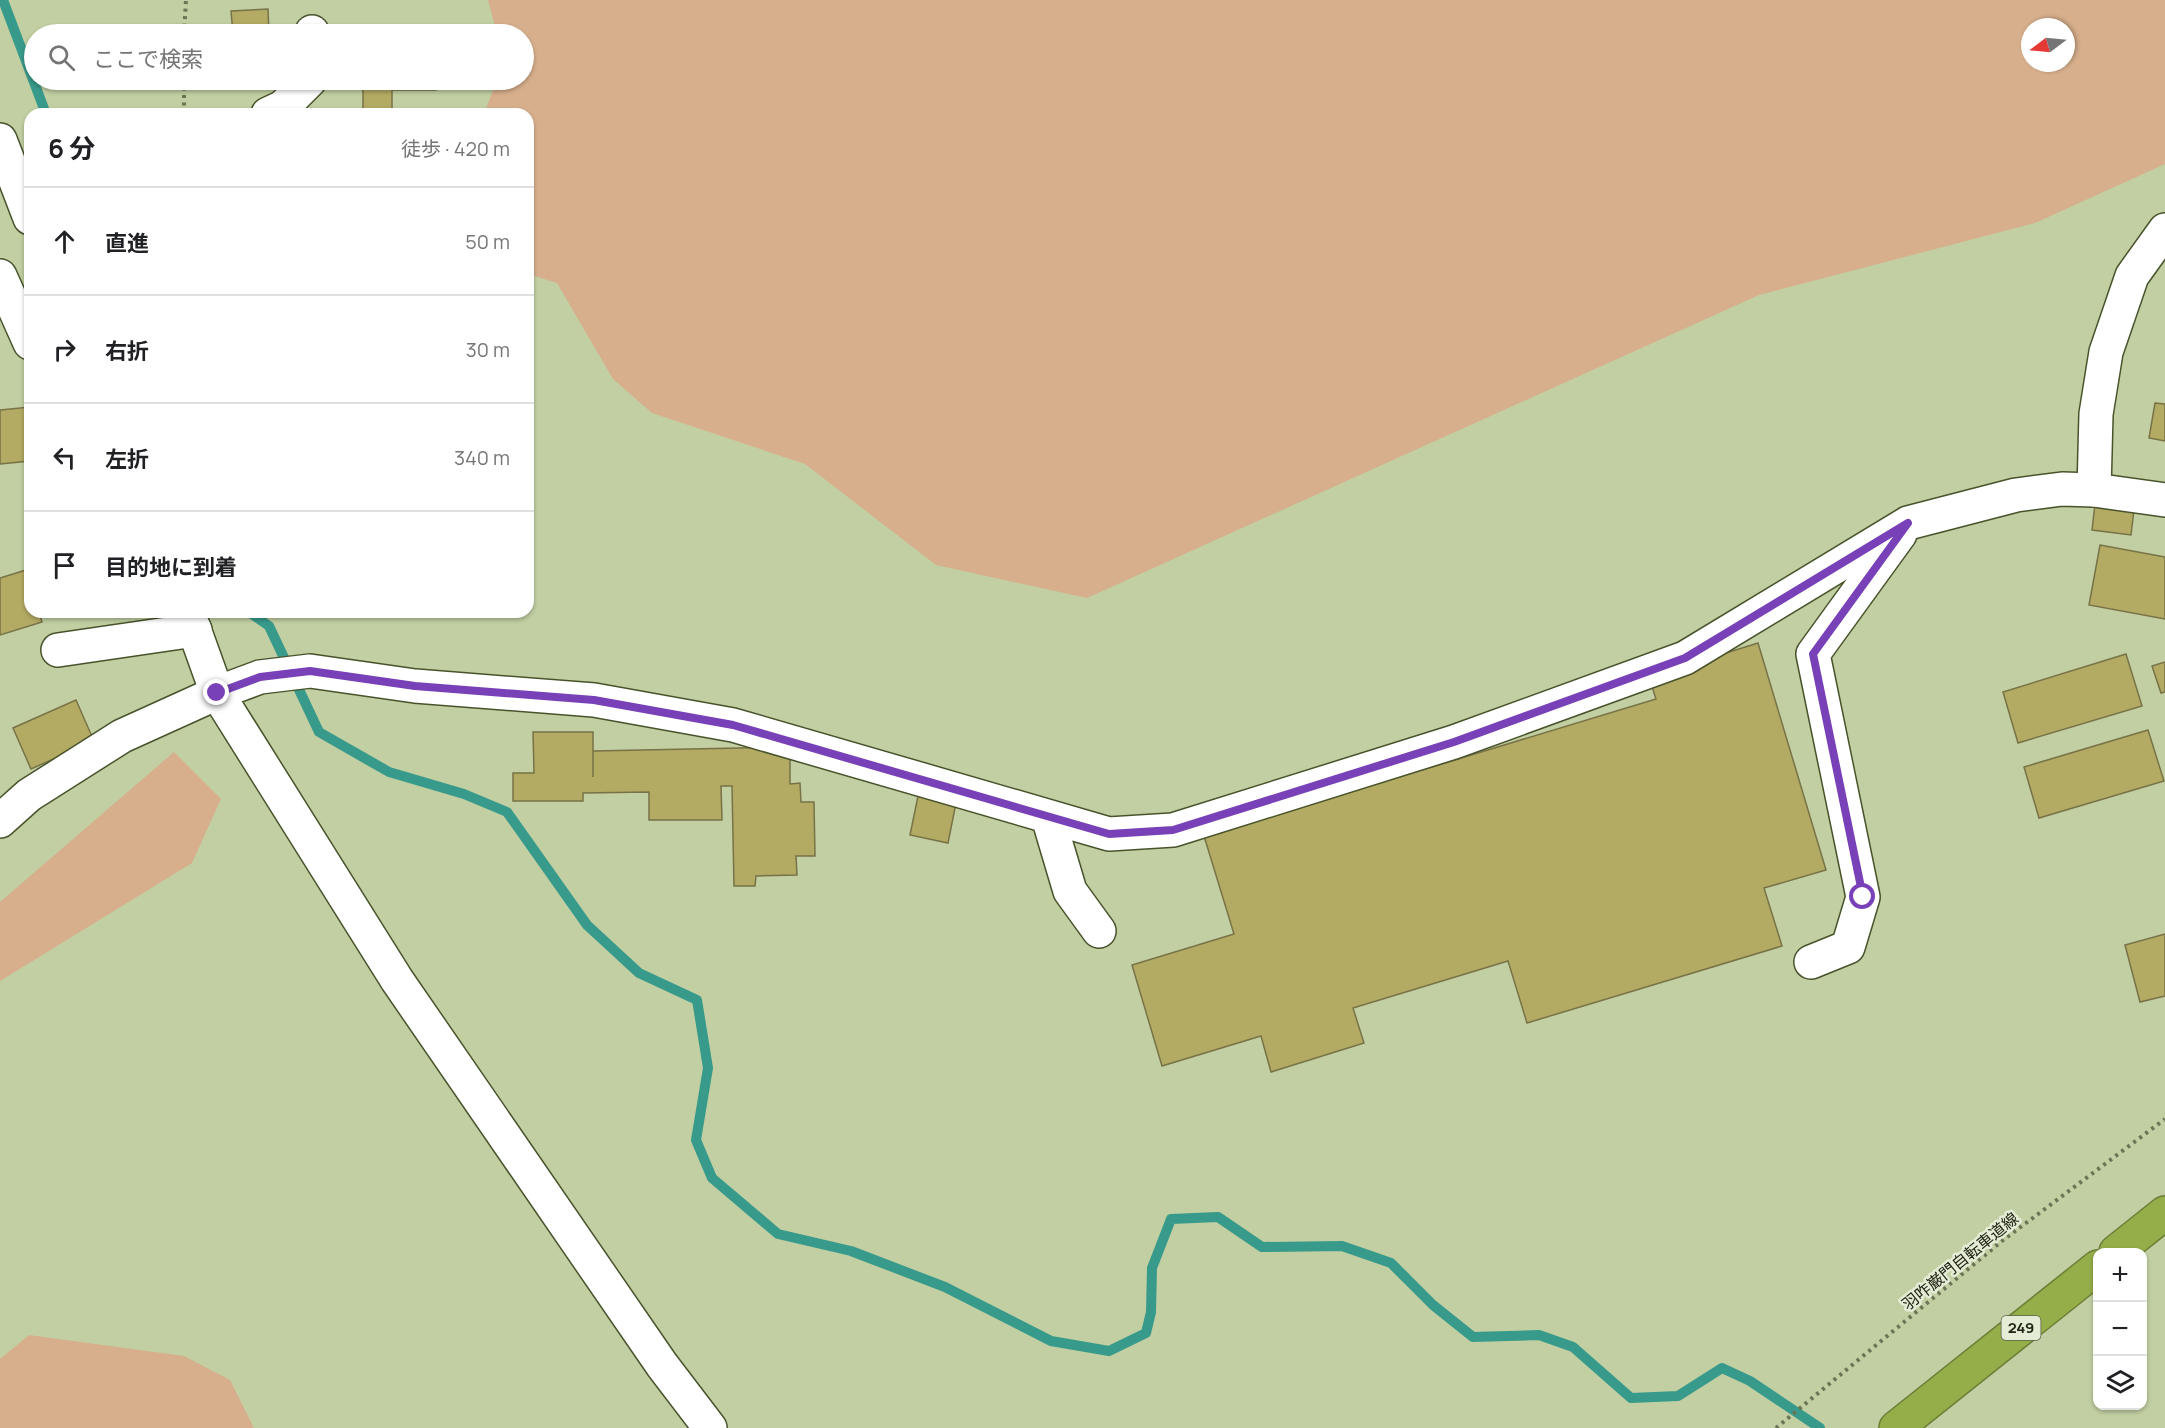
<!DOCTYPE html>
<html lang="ja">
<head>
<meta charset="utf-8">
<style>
  body { margin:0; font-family:Manrope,"Noto Sans JP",sans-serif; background:#f6f6f6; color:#202124 }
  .controls { position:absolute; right:18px; bottom:18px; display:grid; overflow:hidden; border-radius:12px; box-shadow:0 2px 4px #0004 }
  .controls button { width:54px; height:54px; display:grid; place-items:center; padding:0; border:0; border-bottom:2px solid #e0e0e0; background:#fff; color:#202124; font:30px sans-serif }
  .compass { position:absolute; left:2021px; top:18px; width:54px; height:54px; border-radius:50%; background:#fff; box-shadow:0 2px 4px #0004; rotate:254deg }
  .stop { position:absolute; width:18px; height:18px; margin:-14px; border:4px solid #7841b7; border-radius:50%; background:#fff }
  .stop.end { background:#7841b7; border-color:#fff; box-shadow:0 2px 6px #0008 }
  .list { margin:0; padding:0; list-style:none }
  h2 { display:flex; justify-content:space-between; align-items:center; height:78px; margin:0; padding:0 24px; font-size:26px }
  h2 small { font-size:20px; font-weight:400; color:#757577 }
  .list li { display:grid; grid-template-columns:39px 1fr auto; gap:18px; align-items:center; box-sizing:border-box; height:108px; padding:0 24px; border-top:2px solid #e0e0e0 }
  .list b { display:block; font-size:22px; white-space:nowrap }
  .list em { font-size:20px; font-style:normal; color:#757577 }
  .icon { flex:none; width:33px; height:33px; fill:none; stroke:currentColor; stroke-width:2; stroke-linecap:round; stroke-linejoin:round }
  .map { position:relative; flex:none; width:2165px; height:1428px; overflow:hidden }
  .search { position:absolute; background:#fff; box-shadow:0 2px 4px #0004; left:24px; top:24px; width:510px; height:66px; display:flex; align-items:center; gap:15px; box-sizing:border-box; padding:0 21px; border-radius:33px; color:#757577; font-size:22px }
  .panel { position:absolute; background:#fff; box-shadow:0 2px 4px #0004; left:24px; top:108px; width:510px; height:510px; border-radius:18px }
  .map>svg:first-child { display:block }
  .green { fill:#d7af8c; fill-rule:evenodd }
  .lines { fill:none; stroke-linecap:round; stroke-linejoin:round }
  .stream { stroke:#389a8b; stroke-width:10 }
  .building { fill:#b3aa63; stroke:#787347; stroke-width:1.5 }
  .minor-casing { stroke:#48532b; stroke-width:36 }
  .highway-casing { stroke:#6b7e36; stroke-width:36 }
  .path { stroke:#6b7556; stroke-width:4; stroke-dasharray:3 4.5; stroke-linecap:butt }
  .minor { stroke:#fff; stroke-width:33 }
  .highway { stroke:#94ae49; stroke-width:33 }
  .route { stroke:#7841b7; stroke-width:8 }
  .labels { text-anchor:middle; stroke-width:5; stroke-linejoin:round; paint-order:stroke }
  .shield { fill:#e5ecd5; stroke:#5b614e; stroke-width:1.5 }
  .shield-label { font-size:15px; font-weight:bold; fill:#202514 }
  .street-label { font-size:16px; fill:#202514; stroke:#e5ecd5 }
</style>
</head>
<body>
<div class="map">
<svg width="2165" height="1428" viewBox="0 0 2165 1428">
  <rect width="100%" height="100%" fill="#c1cfa2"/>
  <g class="green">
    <path d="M488,0H2165V164L2035,223L1759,295L1087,598L936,565L805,464L652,413L613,379L557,283L528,274V114H484L497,80H524V34H497ZM2030,27H2066V63H2030Z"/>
    <path d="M174,752L221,799L192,863L0,981V902Z"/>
    <path d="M29,1335L184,1356L230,1380L254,1428H0V1359Z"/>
  </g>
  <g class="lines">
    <g class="stream">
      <path d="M3,0L46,114"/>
      <path d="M249,612L269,626L319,732L389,772L464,794L507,812L587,925L639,973L697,1000L708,1068L696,1140L712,1178L778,1234L851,1251L945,1287L1051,1341L1109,1351L1146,1333L1151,1312L1152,1268L1171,1219L1218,1217L1262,1247L1342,1246L1391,1263L1433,1305L1473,1337L1539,1335L1573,1347L1631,1398L1678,1396L1722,1368L1750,1381L1820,1428"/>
    </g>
  </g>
  <g class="building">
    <path d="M268,9L269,34H233L231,11Z"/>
    <path d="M338,25L435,26V34H338Z"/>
    <path d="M349,80H436V90H392V109H363V86H349Z"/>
    <path d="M2155,403L2165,404V441L2149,438Z"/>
    <path d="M30,407V461L0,464V410Z"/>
    <path d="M2095,504L2134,510L2131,535L2092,530Z"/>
    <path d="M2100,545L2165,557V619L2089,605Z"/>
    <path d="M26,570L30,583V612H39L42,622L0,635V578Z"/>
    <path d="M1758,643L1826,870L1764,888L1782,946L1527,1023L1508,961L1353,1008L1364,1043L1271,1072L1261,1036L1162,1066L1132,965L1234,934L1204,836L1656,699L1649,677Z"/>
    <path d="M2126,654L2142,706L2018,743L2003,692Z"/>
    <path d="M2165,662V692L2161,693L2152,666Z"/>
    <path d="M76,700L94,741L31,769L13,728Z"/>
    <path d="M2148,730L2164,781L2039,818L2024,767Z"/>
    <path d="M533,732H593V777V751L790,747V784L800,783L801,802H814L815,856H796L797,875L756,876L755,886H734L732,786H721L722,820H649V792L583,793V801H513V773H534Z"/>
    <path d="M918,796L956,803L948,843L910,835Z"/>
    <path d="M2165,934V996L2140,1002L2125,945Z"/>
  </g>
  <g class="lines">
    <defs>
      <g id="minor">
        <path d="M312,32V34"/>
        <path d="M268,114L283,107L310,80"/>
        <path d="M0,140L30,218"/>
        <path d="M0,276L30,343"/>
        <path d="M2094,490L2096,414L2106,352L2132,276L2165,230"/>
        <path d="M188,612L217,693L397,980L662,1365L710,1428"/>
        <path d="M58,650L195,630"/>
        <path d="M1048,817L1070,891L1099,931"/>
        <path d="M0,821L29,795L122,736L217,693L260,677L310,671L415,686L594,700L733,725L1109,834L1173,830L1454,742L1685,658L1908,523L2016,495L2062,489L2094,490L2165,500"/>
        <path d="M1811,962L1848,947L1863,897L1813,654L1900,534"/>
      </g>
      <g id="highway">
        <path d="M2116,1252L2165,1213"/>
        <path d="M1896,1428L2098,1267"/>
      </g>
    </defs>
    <use href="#minor" class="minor-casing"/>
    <use href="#highway" class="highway-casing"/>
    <g class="path">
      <path d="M184,34L186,0"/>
      <path d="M184,80V114"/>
      <path d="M1776,1428L2002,1241L2165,1119"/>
    </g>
    <use href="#minor" class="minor"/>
    <use href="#highway" class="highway"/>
  </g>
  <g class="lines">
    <path class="route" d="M217,693L260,677L310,671L415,686L594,700L733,725L1109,834L1173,830L1454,742L1685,658L1908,523L1813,654L1863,897"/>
  </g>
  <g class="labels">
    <rect class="shield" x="2001.5" y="1316" width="39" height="24" rx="4.5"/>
    <g class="shield-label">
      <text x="2021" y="1333">249</text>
    </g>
    <g class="street-label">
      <text transform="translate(1960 1261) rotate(-39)" y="6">羽咋巌門自転車道線</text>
    </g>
  </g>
</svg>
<div class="controls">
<button>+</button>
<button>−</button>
<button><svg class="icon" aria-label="layers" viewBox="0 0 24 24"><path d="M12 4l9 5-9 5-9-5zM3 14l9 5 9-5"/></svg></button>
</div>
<svg class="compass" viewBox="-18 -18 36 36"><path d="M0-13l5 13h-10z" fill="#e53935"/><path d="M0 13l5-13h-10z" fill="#757577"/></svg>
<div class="stop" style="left:1863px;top:897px"></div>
<div class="stop end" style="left:217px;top:693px"></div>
<div class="search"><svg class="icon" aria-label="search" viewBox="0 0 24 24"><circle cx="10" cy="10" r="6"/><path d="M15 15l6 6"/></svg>ここで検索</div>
<section class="panel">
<h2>6 分<small>徒歩 · 420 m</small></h2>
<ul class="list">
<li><svg class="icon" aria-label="ahead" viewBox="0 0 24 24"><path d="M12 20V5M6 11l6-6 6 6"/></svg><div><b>直進</b></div><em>50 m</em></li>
<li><svg class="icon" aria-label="right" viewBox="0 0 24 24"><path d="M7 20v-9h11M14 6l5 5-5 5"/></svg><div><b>右折</b></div><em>30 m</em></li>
<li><svg class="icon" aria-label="left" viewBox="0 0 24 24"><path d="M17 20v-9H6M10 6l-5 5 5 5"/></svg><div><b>左折</b></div><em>340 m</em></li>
<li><svg class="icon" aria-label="arrive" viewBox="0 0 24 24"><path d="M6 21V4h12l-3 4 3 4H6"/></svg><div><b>目的地に到着</b></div></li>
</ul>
</section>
</div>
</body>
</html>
